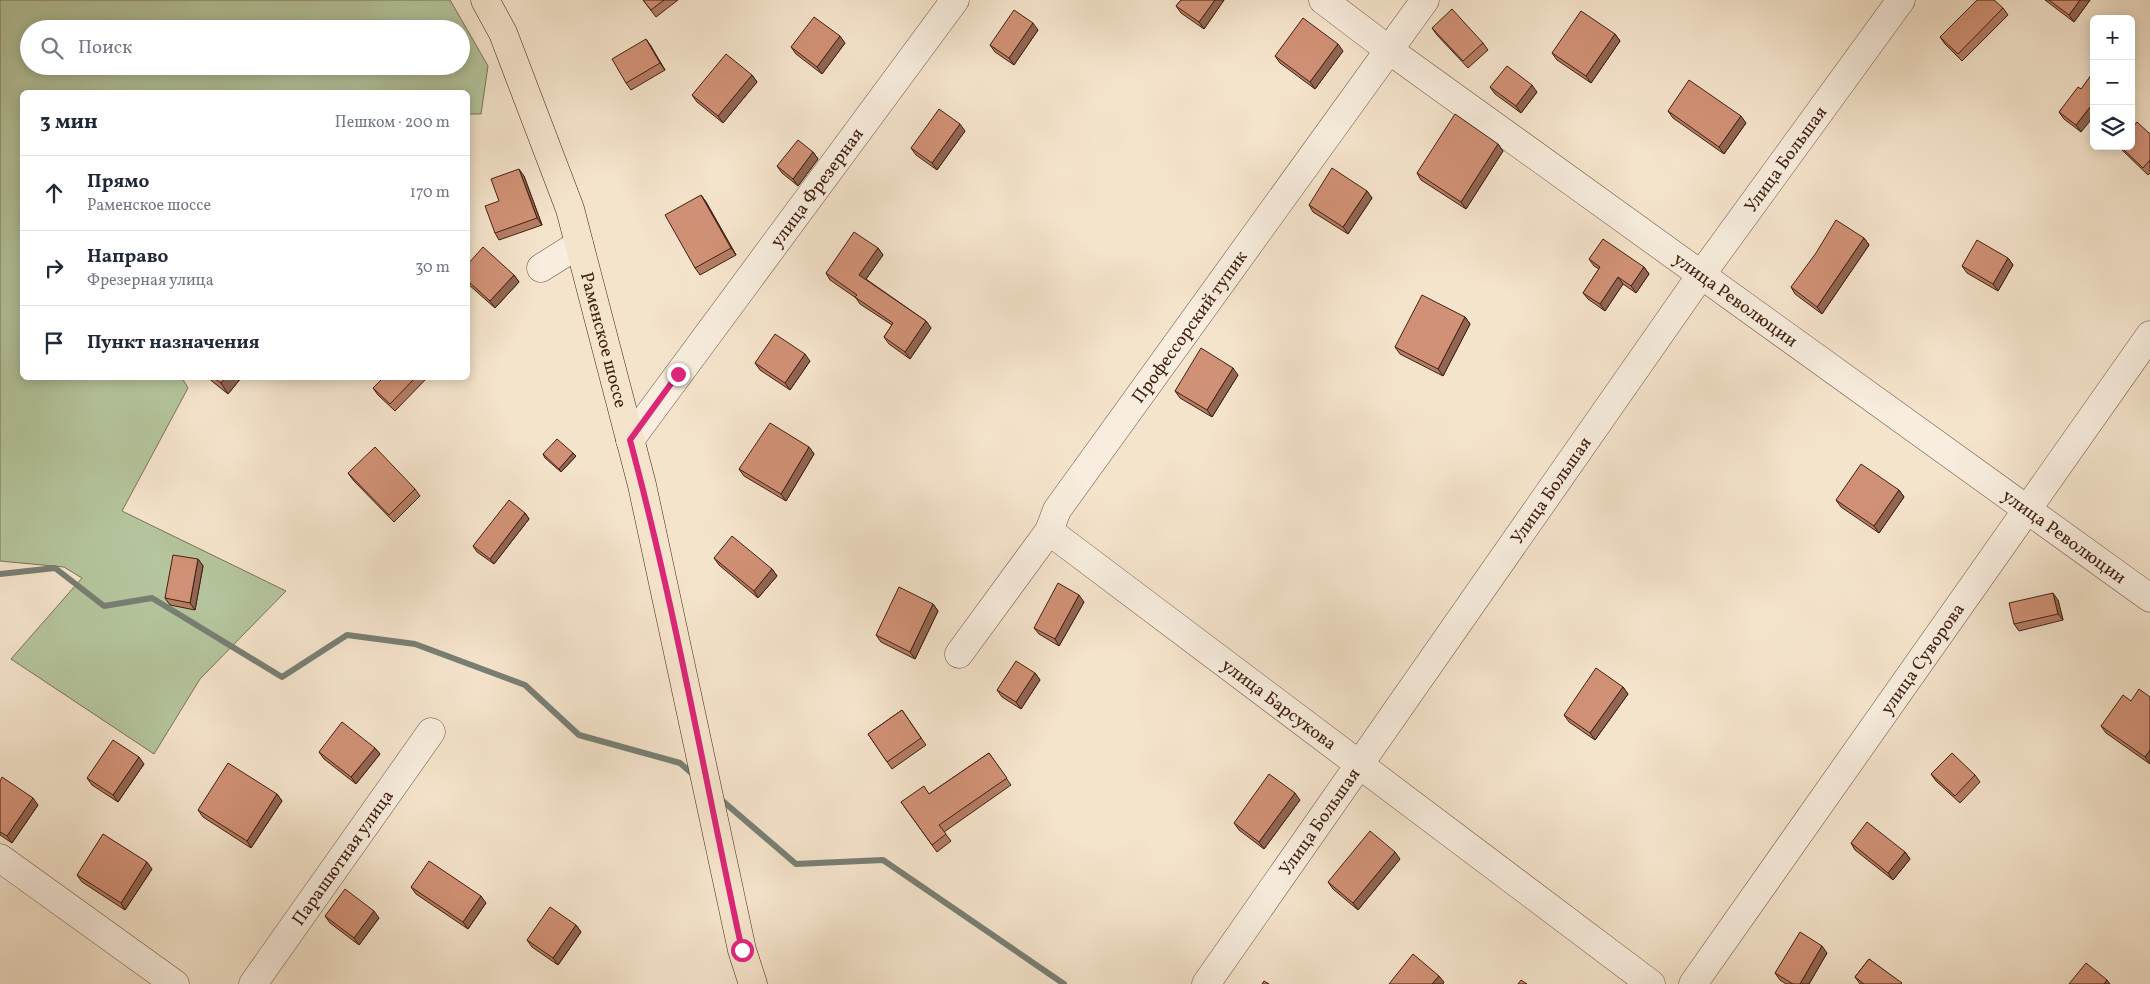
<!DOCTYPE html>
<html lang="ru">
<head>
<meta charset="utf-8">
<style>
  body { margin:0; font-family:Vollkorn,serif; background:#f2f2f3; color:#1f2937 }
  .controls { position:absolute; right:15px; top:15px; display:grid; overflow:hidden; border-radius:8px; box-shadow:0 2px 12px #0003 }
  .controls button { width:45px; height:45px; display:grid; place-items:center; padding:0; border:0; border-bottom:1px solid #e0e1e3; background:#fff; color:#1f2937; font:25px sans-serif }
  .stop { position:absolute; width:15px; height:15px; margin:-11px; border:4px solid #db2777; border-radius:50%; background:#fff }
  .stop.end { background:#db2777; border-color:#fff; box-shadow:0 1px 5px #0008 }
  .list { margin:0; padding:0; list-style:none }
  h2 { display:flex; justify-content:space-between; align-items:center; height:65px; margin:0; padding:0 20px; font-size:21px }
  h2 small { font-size:16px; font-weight:400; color:#747a83 }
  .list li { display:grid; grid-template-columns:32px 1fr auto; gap:15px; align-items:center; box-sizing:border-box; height:75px; padding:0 20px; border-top:1px solid #e0e1e3 }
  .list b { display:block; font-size:19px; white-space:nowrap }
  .list p { margin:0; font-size:16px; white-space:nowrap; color:#747a83 }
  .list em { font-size:16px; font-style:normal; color:#747a83 }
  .icon { flex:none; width:28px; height:28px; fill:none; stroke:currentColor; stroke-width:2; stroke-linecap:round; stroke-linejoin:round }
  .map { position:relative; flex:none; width:2150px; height:984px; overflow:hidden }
  .search { position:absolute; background:#fff; box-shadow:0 2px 12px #0003; left:20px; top:20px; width:450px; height:55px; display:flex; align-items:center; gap:12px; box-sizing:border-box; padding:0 18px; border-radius:28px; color:#747a83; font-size:19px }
  .panel { position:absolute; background:#fff; box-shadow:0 2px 12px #0003; left:20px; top:90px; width:450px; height:290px; border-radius:8px }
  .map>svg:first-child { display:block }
  .green { fill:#b5c59d; stroke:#7c7256; fill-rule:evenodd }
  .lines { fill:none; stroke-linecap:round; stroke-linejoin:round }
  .stream { stroke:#787f74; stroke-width:6 }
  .minor-casing { stroke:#6f513f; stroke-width:29 }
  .major-casing { stroke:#422010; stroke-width:29 }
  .minor { stroke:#f8edde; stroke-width:28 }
  .major { stroke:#f5e4cc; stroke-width:28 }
  .wall { fill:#b47d65; stroke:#422010 }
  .shaded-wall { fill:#926653; stroke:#422010 }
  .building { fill:#d19176; stroke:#422010 }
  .route { stroke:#db2777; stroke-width:6 }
  .labels { text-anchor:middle; stroke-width:4.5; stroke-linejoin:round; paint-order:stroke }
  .street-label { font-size:18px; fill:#422010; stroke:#f8edde }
</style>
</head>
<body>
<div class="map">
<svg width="2150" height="984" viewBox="0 0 2150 984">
  <rect width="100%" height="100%" fill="#f5e4cc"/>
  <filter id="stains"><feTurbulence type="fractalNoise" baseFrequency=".004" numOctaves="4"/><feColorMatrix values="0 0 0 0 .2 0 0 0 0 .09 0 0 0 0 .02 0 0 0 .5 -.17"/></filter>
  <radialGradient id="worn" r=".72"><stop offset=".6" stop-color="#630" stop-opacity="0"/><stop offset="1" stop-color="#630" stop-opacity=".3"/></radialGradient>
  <path class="green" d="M0,0H450L488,66L481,114H468V92H22V378H182L188,388L122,511L286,591L200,679L154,754L11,659L82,578L64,567L0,561ZM29,29H461V66H29Z"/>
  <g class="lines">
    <g class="stream">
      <path d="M0,574L55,568L104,606L152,598L282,677L347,635L415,644L525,685L579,735L680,763L696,777"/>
      <path d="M718,797L796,864L883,860L1064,984"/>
    </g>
    <defs>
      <g id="minor">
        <path id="s1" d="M1323,0L1389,50L2150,598"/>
        <path d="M541,268L579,244"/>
        <path id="s2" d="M630,440L955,0"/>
        <path id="s3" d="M1049,531L1651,984"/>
        <path id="s4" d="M959,654L1049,531L1057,510L1425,0"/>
        <path d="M0,858L175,984"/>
        <path id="s5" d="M253,984L431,732"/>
        <path id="s6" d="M1206,984L1701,275L1901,0"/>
        <path id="s7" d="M1693,984L2150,335"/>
      </g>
      <g id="major">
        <path id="s8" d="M485,0L503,33L570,209L642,485L742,950L753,984"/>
      </g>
    </defs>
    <use href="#minor" class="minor-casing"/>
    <use href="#major" class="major-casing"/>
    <use href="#minor" class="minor"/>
    <use href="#major" class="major"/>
  </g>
  <g class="wall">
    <path d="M643,0H678L656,17Z"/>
    <path d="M1181,0H1224L1204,29L1181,13L1176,6Z"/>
    <path d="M2045,0H2090L2074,22Z"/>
    <path d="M2003,8L2008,15L1962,61L1945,44L1940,37Z"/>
    <path d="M1432,28L1483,43L1488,50L1468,68L1437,35Z"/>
    <path d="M1038,30L1014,65L995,52L990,45Z"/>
    <path d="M1615,34L1620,41L1591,83L1557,60L1552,53Z"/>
    <path d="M646,39L665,70L631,90L626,83Z"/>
    <path d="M845,43L822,74L796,54L791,47Z"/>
    <path d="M1343,51L1315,89L1280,63L1275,56Z"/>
    <path d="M752,75L757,82L723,123L697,102L692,95Z"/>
    <path d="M1490,87L1537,92L1521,113L1495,94Z"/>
    <path d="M2081,89V132L2064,119L2059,112Z"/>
    <path d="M1668,111L1746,123L1724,154L1673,118Z"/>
    <path d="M965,131L937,170L916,155L911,148Z"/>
    <path d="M2150,134V173L2148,175L2122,150L2119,146H2131Z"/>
    <path d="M1498,144L1503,151L1466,209L1421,180L1417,173Z"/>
    <path d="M813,152L818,159L798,186L782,173L777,166Z"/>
    <path d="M524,176L542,225L499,240L495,233L499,201Z"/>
    <path d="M1367,191L1372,198L1348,234L1313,212L1309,205Z"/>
    <path d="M701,195L706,202L736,255L700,275L695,268Z"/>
    <path d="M1864,238L1869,245L1822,314L1795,294L1791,287Z"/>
    <path d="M878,248L883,255L866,279L926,321L931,328L910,359L889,344L884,337L892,325L860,304L856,298L830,280L826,273Z"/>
    <path d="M2008,258L2013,265L1998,291L1967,273L1962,266Z"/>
    <path d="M1589,259L1644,267L1649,274L1636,293L1623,284L1605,311L1588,299L1583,293L1599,269L1594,266Z"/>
    <path d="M468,264L514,275L519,282L495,308L468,284Z"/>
    <path d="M1465,317L1470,324L1443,376L1400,354L1395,347Z"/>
    <path d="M810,361L790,390L760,370L755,363Z"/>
    <path d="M1238,375L1212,417L1180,398L1175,391Z"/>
    <path d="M208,378H241L228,394Z"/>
    <path d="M383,378H427L395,411L378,395L373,388Z"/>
    <path d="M809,447L814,454L786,501L744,476L739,469Z"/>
    <path d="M573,453L576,456L561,472L545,458L543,454Z"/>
    <path d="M348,473L415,489L420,496L394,522L353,480Z"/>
    <path d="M1899,490L1904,497L1879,533L1841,507L1836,500Z"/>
    <path d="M525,513L529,519L494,564L477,552L473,546Z"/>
    <path d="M714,558L772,569L777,576L758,598L719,565Z"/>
    <path d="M198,559L203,566L195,610L170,605L165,598Z"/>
    <path d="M2058,600L2063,620L2019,631L2014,624Z"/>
    <path d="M1084,602L1059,646L1039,634L1034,628Z"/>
    <path d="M933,604L938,611L915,659L881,642L876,635Z"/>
    <path d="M1035,673L1040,680L1021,709L1002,697L997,690Z"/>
    <path d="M1623,687L1628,694L1595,740L1569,722L1564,715Z"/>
    <path d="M2131,701L2150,764L2106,733L2101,726Z"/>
    <path d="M902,710L926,745L892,769L868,734Z"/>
    <path d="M375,748L380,754L356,784L324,759L319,752Z"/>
    <path d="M989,753L1011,785L944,832L951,841L937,852L901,802L929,794Z"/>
    <path d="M144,764L118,802L92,785L87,778Z"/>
    <path d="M1931,774L1975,775L1980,782L1960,803L1936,781Z"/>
    <path d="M0,781L38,805L12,843L0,835Z"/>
    <path d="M277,794L282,801L251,848L203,817L198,810Z"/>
    <path d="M1300,800L1264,849L1239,830L1234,823Z"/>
    <path d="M1851,843L1905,852L1910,859L1893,880L1855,850Z"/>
    <path d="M1400,859L1358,910L1333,889L1328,882Z"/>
    <path d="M152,869L125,910L82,882L77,875Z"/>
    <path d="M411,887L486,903L468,929L416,894Z"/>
    <path d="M325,916L379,918L359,945L330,923Z"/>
    <path d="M576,925L581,932L558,965L532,947L527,940Z"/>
    <path d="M1827,953L1809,984H1786L1780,980L1775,973Z"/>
    <path d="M1869,959L1902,984H1860L1855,977Z"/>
  </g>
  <g class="shaded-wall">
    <path d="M1215,0H1224L1204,29L1199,22Z"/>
    <path d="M2080,0H2090L2074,22L2069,15Z"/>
    <path d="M1033,23L1038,30L1014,65L1009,58Z"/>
    <path d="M1615,34L1620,41L1591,83L1586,76Z"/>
    <path d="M840,36L845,43L822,74L817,67Z"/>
    <path d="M646,39L651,46L665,70L660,63Z"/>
    <path d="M1338,44L1343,51L1315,89L1310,82Z"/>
    <path d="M752,75L757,82L723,123L718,116Z"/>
    <path d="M1532,85L1537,92L1521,113L1516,106Z"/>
    <path d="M2094,102V116L2081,132L2076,125Z"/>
    <path d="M1741,116L1746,123L1724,154L1719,147Z"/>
    <path d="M960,124L965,131L937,170L932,163Z"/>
    <path d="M1498,144L1503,151L1466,209L1461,202Z"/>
    <path d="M813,152L818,159L798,186L793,179Z"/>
    <path d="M519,169L524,176L542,225L537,218Z"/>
    <path d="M1367,191L1372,198L1348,234L1343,227Z"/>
    <path d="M701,195L706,202L736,255L731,248Z"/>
    <path d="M1864,238L1869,245L1822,314L1817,307Z"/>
    <path d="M878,248L883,255L864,282L859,275Z"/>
    <path d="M2008,258L2013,265L1998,291L1993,284Z"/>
    <path d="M1644,267L1649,274L1636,293L1631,286Z"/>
    <path d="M514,275L519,282L495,308L490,301Z"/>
    <path d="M1618,277L1623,284L1605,311L1600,304Z"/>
    <path d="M1465,317L1470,324L1443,376L1438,369Z"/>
    <path d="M926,321L931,328L910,359L905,352Z"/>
    <path d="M805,354L810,361L790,390L785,383Z"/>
    <path d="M1233,368L1238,375L1212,417L1207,410Z"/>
    <path d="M225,378H241L228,394L221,383Z"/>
    <path d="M809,447L814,454L786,501L781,494Z"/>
    <path d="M573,453L576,456L561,472L559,469Z"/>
    <path d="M1899,490L1904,497L1879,533L1874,526Z"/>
    <path d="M525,513L529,519L494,564L490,559Z"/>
    <path d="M198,559L203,566L195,610L190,603Z"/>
    <path d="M772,569L777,576L758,598L754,591Z"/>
    <path d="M2053,593L2058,600L2063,620L2058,614Z"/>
    <path d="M1079,595L1084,602L1059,646L1055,639Z"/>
    <path d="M933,604L938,611L915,659L910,652Z"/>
    <path d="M1035,673L1040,680L1021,709L1016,702Z"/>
    <path d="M1623,687L1628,694L1595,740L1590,733Z"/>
    <path d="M375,748L380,754L356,784L351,777Z"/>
    <path d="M2150,750V764L2145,757Z"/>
    <path d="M139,757L144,764L118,802L113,795Z"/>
    <path d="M1295,793L1300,800L1264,849L1259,842Z"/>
    <path d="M277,794L282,801L251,848L247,841Z"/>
    <path d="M33,798L38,805L12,843L7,836Z"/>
    <path d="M1395,852L1400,859L1358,910L1353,903Z"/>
    <path d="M1905,852L1910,859L1893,880L1888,873Z"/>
    <path d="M147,862L152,869L125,910L121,903Z"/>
    <path d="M481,896L486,903L468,929L463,922Z"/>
    <path d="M374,911L379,918L359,945L354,938Z"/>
    <path d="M576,925L581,932L558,965L553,958Z"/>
    <path d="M1822,946L1827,953L1809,984H1800Z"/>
    <path d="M1439,976L1444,982L1443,984H1432Z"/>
    <path d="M2107,980L2110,984H2104Z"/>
  </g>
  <g class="building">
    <path d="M643,0H664L651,10Z"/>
    <path d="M1181,0H1215L1199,22L1176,6Z"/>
    <path d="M1977,0H1994L2003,8L1958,54L1940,37Z"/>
    <path d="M2049,0H2080L2069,15Z"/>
    <path d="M1452,9L1483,43L1463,61L1432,28Z"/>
    <path d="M1014,10L1033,23L1009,58L990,45Z"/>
    <path d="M1581,11L1615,34L1586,76L1552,53Z"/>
    <path d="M814,17L840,36L817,67L791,47Z"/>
    <path d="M1303,18L1338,44L1310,82L1275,56Z"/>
    <path d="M646,39L660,63L626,83L612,59Z"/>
    <path d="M726,54L752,75L718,116L692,95Z"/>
    <path d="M1507,66L1532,85L1516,106L1490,87Z"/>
    <path d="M2094,71V102L2076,125L2059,112L2078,87L2081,89Z"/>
    <path d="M1689,80L1741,116L1719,147L1668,111Z"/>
    <path d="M939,109L960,124L932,163L911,148Z"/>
    <path d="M1455,114L1498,144L1461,202L1417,173Z"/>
    <path d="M2137,122L2150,134V160L2143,168L2120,146H2131V129Z"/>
    <path d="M798,140L813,152L793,179L777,166Z"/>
    <path d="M1332,168L1367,191L1343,227L1309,205Z"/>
    <path d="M519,169L537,218L495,233L485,206L499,201L491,179Z"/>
    <path d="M701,195L731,248L695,268L665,215Z"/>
    <path d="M1836,220L1864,238L1817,307L1791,287L1816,253Z"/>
    <path d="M854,232L878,248L859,275L926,321L905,352L884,337L893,323L855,297L857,295L826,273Z"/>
    <path d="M1603,239L1644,267L1631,286L1618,277L1600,304L1583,293L1600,267L1589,259Z"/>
    <path d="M1977,240L2008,258L1993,284L1962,266Z"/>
    <path d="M483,247L514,275L490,301L468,281V264Z"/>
    <path d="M1422,295L1465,317L1438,369L1395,347Z"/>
    <path d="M775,334L805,354L785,383L755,363Z"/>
    <path d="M1201,348L1233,368L1207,410L1175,391Z"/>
    <path d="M214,378H225L221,383Z"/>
    <path d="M383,378H415L390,404L373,388Z"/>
    <path d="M770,423L809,447L781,494L739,469Z"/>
    <path d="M557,439L573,453L559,469L543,454Z"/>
    <path d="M375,447L415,489L389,515L348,473Z"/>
    <path d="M1861,464L1899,490L1874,526L1836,500Z"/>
    <path d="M509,500L525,513L490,559L473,546Z"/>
    <path d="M732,536L772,569L754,591L714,558Z"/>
    <path d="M173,555L198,559L190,603L165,598Z"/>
    <path d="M1058,583L1079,595L1055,639L1034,628Z"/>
    <path d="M899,587L933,604L910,652L876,635Z"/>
    <path d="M2053,593L2058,614L2014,624L2009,603Z"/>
    <path d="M1016,661L1035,673L1016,702L997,690Z"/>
    <path d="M1596,668L1623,687L1590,733L1564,715Z"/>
    <path d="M2139,689L2150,697V750L2145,757L2101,726L2123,695L2131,701Z"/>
    <path d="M902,710L921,738L887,762L868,734Z"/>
    <path d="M342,722L375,748L351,777L319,752Z"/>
    <path d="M113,740L139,757L113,795L87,778Z"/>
    <path d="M989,753L1007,778L939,825L946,834L932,845L901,802L924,786L929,794Z"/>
    <path d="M1952,753L1975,775L1955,796L1931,774Z"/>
    <path d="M228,763L277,794L247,841L198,810Z"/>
    <path d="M1269,774L1295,793L1259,842L1234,823Z"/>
    <path d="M2,777L33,798L7,836L0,832V781Z"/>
    <path d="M1867,822L1905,852L1888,873L1851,843Z"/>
    <path d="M1370,831L1395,852L1353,903L1328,882Z"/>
    <path d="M103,834L147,862L121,903L77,875Z"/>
    <path d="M429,861L481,896L463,922L411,887Z"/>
    <path d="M345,889L374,911L354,938L325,916Z"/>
    <path d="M550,907L576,925L553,958L527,940Z"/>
    <path d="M1800,932L1822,946L1800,984H1793L1775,973Z"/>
    <path d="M1413,954L1439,976L1432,984H1389Z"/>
    <path d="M1869,959L1902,983L1901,984H1864L1855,977Z"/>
    <path d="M2086,963L2107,980L2104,984H2069Z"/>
    <path d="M1521,980L1527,984H1518Z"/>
    <path d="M1264,981L1269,984H1262Z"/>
  </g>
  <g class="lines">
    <path class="route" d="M678,374L630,440C675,607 705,780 742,950"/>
  </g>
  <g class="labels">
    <g class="street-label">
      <text dy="6" stroke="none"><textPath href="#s6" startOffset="1008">Улица Большая</textPath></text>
      <text dy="6" stroke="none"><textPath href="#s2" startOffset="314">улица Фрезерная</textPath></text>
      <text dy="6" stroke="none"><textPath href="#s1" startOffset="510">улица Революции</textPath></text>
      <text dy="6" stroke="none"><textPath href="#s4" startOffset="401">Профессорский тупик</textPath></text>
      <text dy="6" stroke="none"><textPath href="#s8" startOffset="361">Раменское шоссе</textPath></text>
      <text dy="6" stroke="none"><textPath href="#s6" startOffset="602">Улица Большая</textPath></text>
      <text dy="6" stroke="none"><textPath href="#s1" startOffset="915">улица Революции</textPath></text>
      <text dy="6" stroke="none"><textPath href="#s7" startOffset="398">улица Суворова</textPath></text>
      <text dy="6" stroke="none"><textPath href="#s3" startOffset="288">улица Барсукова</textPath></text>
      <text dy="6" stroke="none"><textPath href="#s6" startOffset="198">Улица Большая</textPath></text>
      <text dy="6" stroke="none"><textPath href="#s5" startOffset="155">Парашютная улица</textPath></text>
    </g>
  </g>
  <rect width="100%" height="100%" filter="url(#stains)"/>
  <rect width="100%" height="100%" fill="url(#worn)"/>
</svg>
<div class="controls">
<button>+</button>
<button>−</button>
<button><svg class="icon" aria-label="layers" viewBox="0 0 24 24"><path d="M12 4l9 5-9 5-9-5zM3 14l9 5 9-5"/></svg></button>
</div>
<div class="stop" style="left:742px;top:950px"></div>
<div class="stop end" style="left:678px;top:374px"></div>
<div class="search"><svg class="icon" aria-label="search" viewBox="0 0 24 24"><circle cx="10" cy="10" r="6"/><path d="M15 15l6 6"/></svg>Поиск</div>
<section class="panel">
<h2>3 мин<small>Пешком · 200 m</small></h2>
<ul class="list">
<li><svg class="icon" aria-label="ahead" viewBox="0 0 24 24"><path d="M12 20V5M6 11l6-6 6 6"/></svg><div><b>Прямо</b><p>Раменское шоссе</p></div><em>170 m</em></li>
<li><svg class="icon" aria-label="right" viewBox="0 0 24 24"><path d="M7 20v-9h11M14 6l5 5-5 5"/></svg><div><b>Направо</b><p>Фрезерная улица</p></div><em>30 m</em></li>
<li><svg class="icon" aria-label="arrive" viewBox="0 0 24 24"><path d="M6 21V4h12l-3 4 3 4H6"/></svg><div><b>Пункт назначения</b></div></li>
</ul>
</section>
</div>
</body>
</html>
